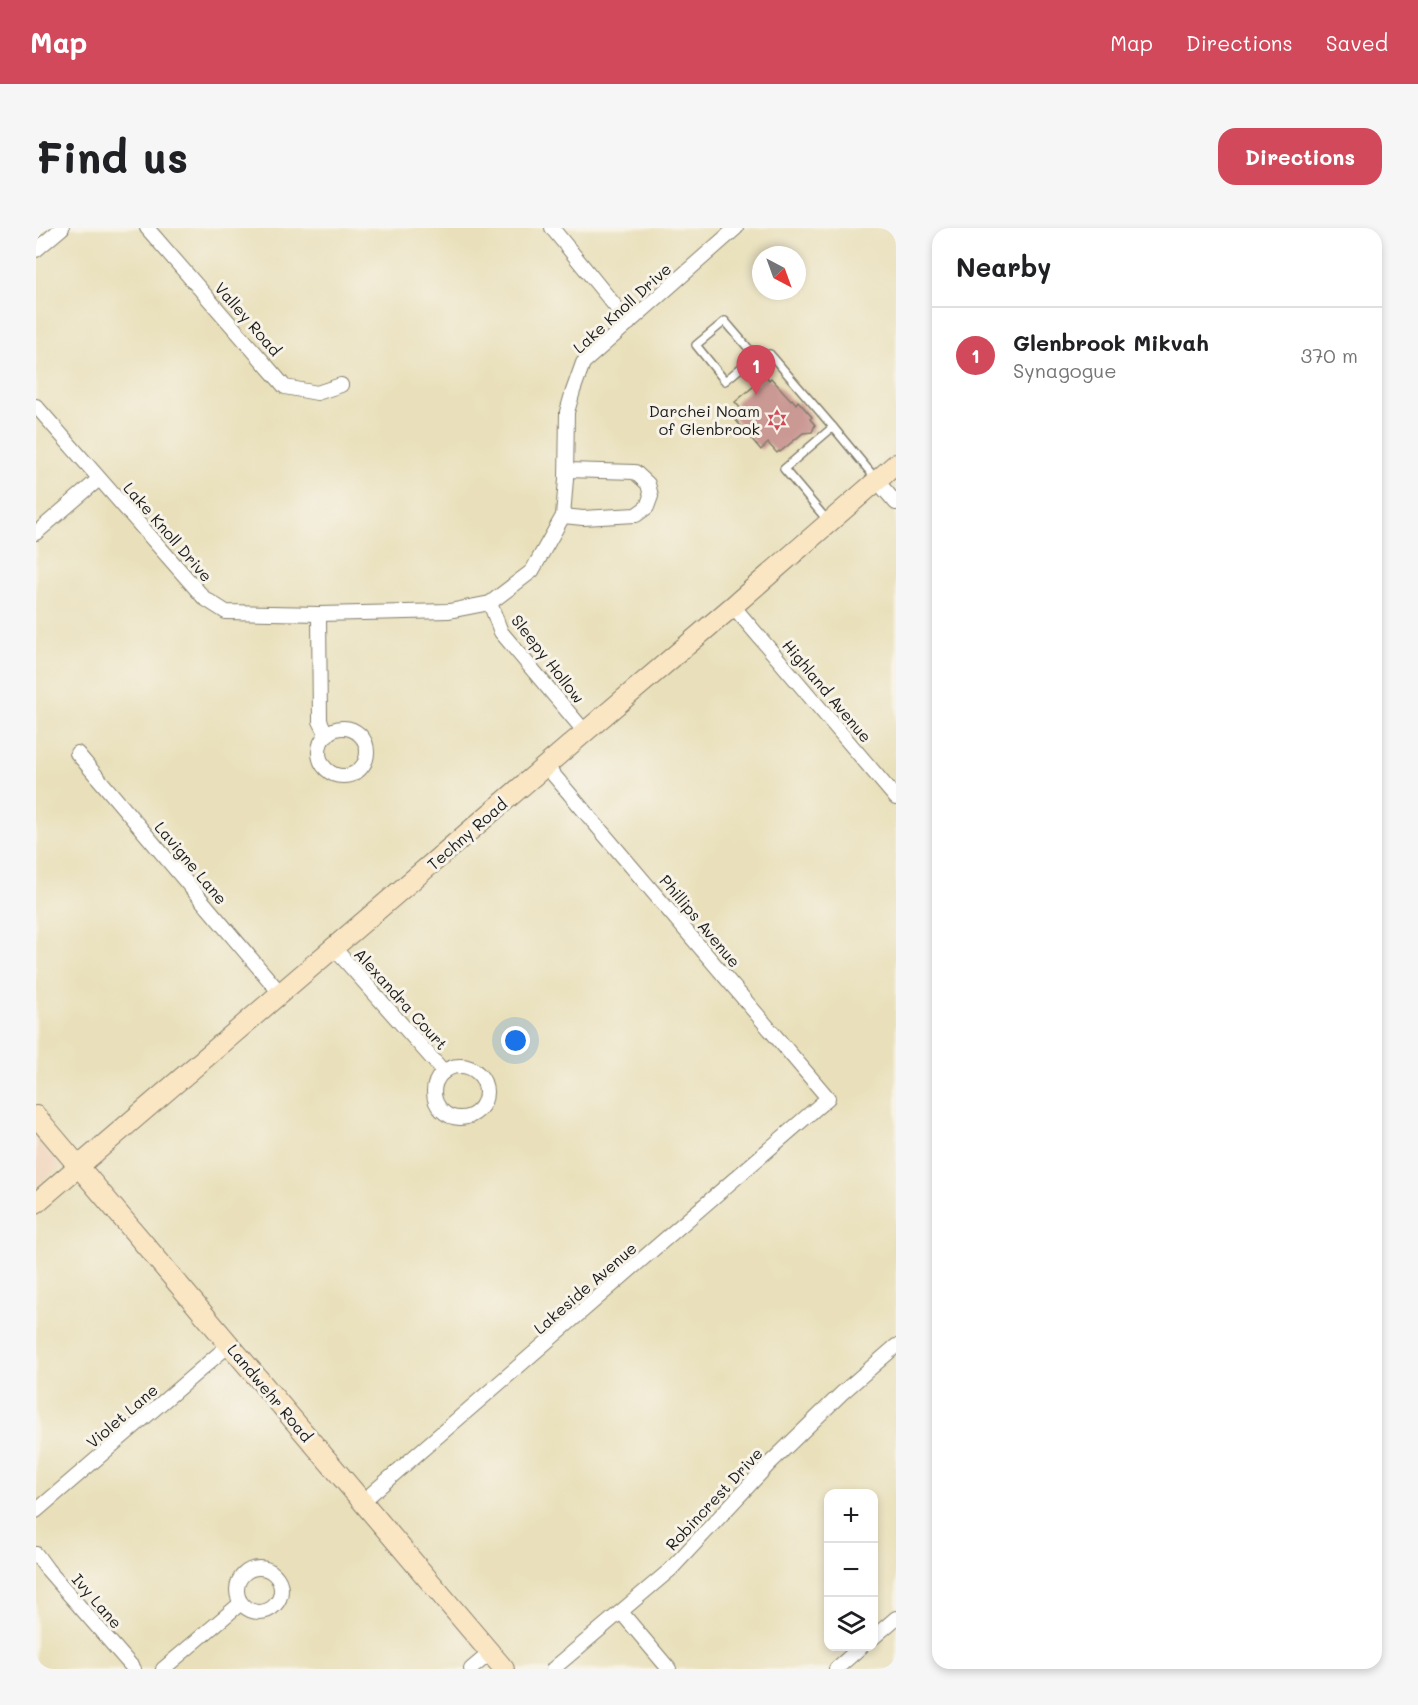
<!DOCTYPE html>
<html lang="en">
<head>
<meta charset="utf-8">
<style>
  body { margin:0; font-family:Mali,sans-serif; background:#f6f6f6; color:#202124 }
  .controls { position:absolute; right:18px; bottom:18px; display:grid; overflow:hidden; border-radius:12px; box-shadow:0 3px 9px #0003 }
  .controls button { width:54px; height:54px; display:grid; place-items:center; padding:0; border:0; border-bottom:2px solid #e0e0e0; background:#fff; color:#202124; font:30px sans-serif }
  .compass { position:absolute; left:716px; top:18px; width:54px; height:54px; border-radius:50%; background:#fff; box-shadow:0 3px 9px #0003; rotate:139deg }
  .you { position:absolute; left:480px; top:813px; width:21px; height:21px; margin:-15px; border:4px solid #fff; border-radius:50%; background:#1a73e8; box-shadow:0 0 0 9px #1a73e833 }
  .badge { display:grid; place-items:center; width:39px; height:39px; border-radius:50%; background:#d1495b; color:#fff; font-size:20px; font-weight:700 }
  .pin { position:absolute; translate:-50% -50px; filter:drop-shadow(0 2px 3px #0008) }
  .pin::after { content:''; position:absolute; top:32px; width:21px; height:18px; background:inherit; clip-path:polygon(0 0,100% 0,50% 100%) }
  .list { margin:0; padding:0; list-style:none }
  h2 { display:flex; justify-content:space-between; align-items:center; height:78px; margin:0; padding:0 24px; font-size:26px }
  h2 small { font-size:20px; font-weight:400; color:#757577 }
  .list li { display:grid; grid-template-columns:39px 1fr auto; gap:18px; align-items:center; box-sizing:border-box; height:96px; padding:0 24px; border-top:2px solid #e0e0e0 }
  .list b { display:block; font-size:22px; white-space:nowrap }
  .list p { margin:0; font-size:20px; white-space:nowrap; color:#757577 }
  .list em { font-size:20px; font-style:normal; color:#757577 }
  .icon { flex:none; width:33px; height:33px; fill:none; stroke:currentColor; stroke-width:2; stroke-linecap:round; stroke-linejoin:round }
  .map { position:relative; flex:none; width:860px; height:1441px; overflow:hidden; border-radius:18px }
  header { display:flex; align-items:center; gap:36px; box-sizing:border-box; height:84px; padding:0 30px; background:#d1495b; color:#fff }
  header strong { font-size:28px }
  nav { display:flex; gap:33px; margin-inline-start:auto; font-size:21px }
  .intro { display:flex; align-items:center; justify-content:space-between; box-sizing:border-box; height:144px; padding:0 36px }
  h1 { margin:0; font-size:42px }
  .button { padding:15px 27px; border-radius:18px; background:#d1495b; color:#fff; font-size:21px; font-weight:700 }
  main { display:flex; gap:36px; padding:0 36px }
  aside { flex:1; background:#fff; border-radius:18px; box-shadow:0 3px 9px #0003 }
  .map>svg:first-child { display:block }
  .built { fill:#f1d5bd }
  .building { fill:#cb9994 }
  .lines { fill:none; stroke-linecap:round; stroke-linejoin:round }
  .lane-casing { stroke:#827e6c; stroke-width:10 }
  .street-casing { stroke:#827e6c; stroke-width:16 }
  .secondary-casing { stroke:#827e6c; stroke-width:22 }
  .lane { stroke:#fff; stroke-width:7 }
  .street { stroke:#fff; stroke-width:14 }
  .secondary { stroke:#fbe6c4; stroke-width:20 }
  .labels { text-anchor:middle; stroke-width:6; stroke-linejoin:round; paint-order:stroke }
  .street-label { font-size:16px; fill:#1c1c1c; stroke:#f7f3e8 }
  .poi-label { font-size:16px; fill:#1c1c1c; stroke:#f7f3e8; text-anchor:end }
</style>
</head>
<body>
<header>
<strong>Map</strong>
<nav><a>Map</a><a>Directions</a><a>Saved</a></nav>
</header>
<div class="intro"><h1>Find us</h1><a class="button">Directions</a></div>
<main>
<div class="map">
<svg width="860" height="1441" viewBox="0 0 860 1441">
  <rect width="100%" height="100%" fill="#f7f3e8"/>
  <filter id="ink" filterUnits="userSpaceOnUse"><feTurbulence type="fractalNoise" baseFrequency=".0167" numOctaves="2"/><feDisplacementMap in="SourceGraphic" scale="12" xChannelSelector="R" yChannelSelector="G"/><feConvolveMatrix kernelMatrix="1 2 1 2 8 2 1 2 1" color-interpolation-filters="sRGB"/></filter>
  <filter id="wash" filterUnits="userSpaceOnUse"><feTurbulence type="fractalNoise" baseFrequency=".008" numOctaves="4" result="noise"/><feDisplacementMap in="SourceGraphic" scale="24" xChannelSelector="R" yChannelSelector="G"/><feGaussianBlur stdDeviation="1.35" result="paint"/><feColorMatrix in="noise" values="0 0 0 0 0 0 0 0 0 0 0 0 0 0 0 0 0 1.4 0 .05"/><feComposite in="paint" operator="in"/></filter>
  <g filter="url(#wash)">
    <rect width="100%" height="100%" fill="#e9e0bb"/>
    <path class="built" d="M0,909L25,938L0,959Z"/>
    <g id="blocks">
      <path class="building" d="M730,148L733,152L735,150L755,172L756,171L760,176L762,173L776,189L774,191L779,197L776,204L767,205L744,224L743,223L741,225L732,215L725,222L698,190L706,182L699,174Z"/>
    </g>
  </g>
  <g filter="url(#ink)">
    <use href="#blocks" fill-opacity="0" stroke="#827e6c" stroke-width="1.5"/>
    <g class="lines">
      <defs>
        <g id="lane">
          <path d="M719,128L689,153L660,117L689,93L719,128L734,126L797,199"/>
          <path d="M791,292L748,241L797,199L840,251"/>
        </g>
        <g id="street">
          <path d="M111,0L249,159L281,165L305,157"/>
          <path d="M516,0L593,95"/>
          <path d="M0,22L26,0"/>
          <path d="M0,178L168,370L190,384L283,386L413,383L454,375L496,343L527,288L530,251L531,184L537,163L547,135L700,0"/>
          <path d="M841,253L860,275"/>
          <path d="M527,288L547,290L600,287L611,279L615,268L612,256L599,244L531,242"/>
          <path d="M0,305L63,251"/>
          <path d="M454,375L465,404L549,504"/>
          <path d="M697,378L860,570"/>
          <path d="M283,386L284,493L291,507"/>
          <circle cx="307" cy="524" r="24"/>
          <path d="M41,525L245,766"/>
          <path d="M298,720L408,844"/>
          <circle cx="424" cy="864" r="26"/>
          <path d="M326,1274L792,870L510,538"/>
          <path d="M0,1283L193,1117"/>
          <path d="M0,1326L11,1341L98,1441"/>
          <circle cx="223" cy="1362" r="22"/>
          <path d="M585,1384L633,1441"/>
          <path d="M838,1409L860,1390"/>
          <path d="M127,1441L205,1375"/>
          <path d="M435,1441L454,1425"/>
          <path d="M517,1441L634,1342L733,1236L806,1165L860,1118"/>
          <path d="M800,1441L826,1418"/>
        </g>
        <g id="secondary">
          <path d="M0,888L468,1441"/>
          <path d="M0,975L549,504L697,378L860,236"/>
        </g>
      </defs>
      <use href="#lane" class="lane-casing"/>
      <use href="#street" class="street-casing"/>
      <use href="#secondary" class="secondary-casing"/>
      <use href="#lane" class="lane"/>
      <use href="#street" class="street"/>
      <use href="#secondary" class="secondary"/>
    </g>
  </g>
  <defs>
    <symbol id="synagogue-bare" viewBox="-9 -9 18 18"><path d="M0-6.5L5.6 3.2H-5.6ZM0 6.5L5.6-3.2H-5.6Z" fill="#d1495b" stroke="#f7f3e8" stroke-width="2.5" paint-order="stroke"/></symbol>
  </defs>
  <g fill-rule="evenodd">
    <use href="#synagogue-bare" x="726" y="177" width="30" height="30"/>
  </g>
  <g class="labels">
    <g class="street-label">
      <text transform="translate(586 80) rotate(-42)" y="6">Lake Knoll Drive</text>
      <text transform="translate(212 91) rotate(49)" y="6">Valley Road</text>
      <text transform="translate(132 304) rotate(49)" y="6">Lake Knoll Drive</text>
      <text transform="translate(512 431) rotate(52)" y="6">Sleepy Hollow</text>
      <text transform="translate(791 463) rotate(50)" y="6">Highland Avenue</text>
      <text transform="translate(431 606) rotate(-41)" y="6">Techny Road</text>
      <text transform="translate(155 635) rotate(50)" y="6">Lavigne Lane</text>
      <text transform="translate(664 693) rotate(50)" y="6">Phillips Avenue</text>
      <text transform="translate(365 771) rotate(48)" y="6">Alexandra Court</text>
      <text transform="translate(549 1060) rotate(-41)" y="6">Lakeside Avenue</text>
      <text transform="translate(234 1165) rotate(50)" y="6">Landwehr Road</text>
      <text transform="translate(86 1188) rotate(-41)" y="6">Violet Lane</text>
      <text transform="translate(678 1271) rotate(-47)" y="6">Robincrest Drive</text>
      <text transform="translate(61 1373) rotate(49)" y="6">Ivy Lane</text>
    </g>
    <g class="poi-label">
      <text x="724" y="189">Darchei Noam<tspan x="724" dy="18">of Glenbrook</tspan></text>
    </g>
  </g>
</svg>
<div class="controls">
<button>+</button>
<button>−</button>
<button><svg class="icon" aria-label="layers" viewBox="0 0 24 24"><path d="M12 4l9 5-9 5-9-5zM3 14l9 5 9-5"/></svg></button>
</div>
<svg class="compass" viewBox="-18 -18 36 36"><path d="M0-13l5 13h-10z" fill="#e53935"/><path d="M0 13l5-13h-10z" fill="#757577"/></svg>
<div class="you"></div>
<div class="pin badge" style="left:720px;top:167px">1</div>
</div>
<aside>
<h2>Nearby<small></small></h2>
<ul class="list">
<li><span class="badge">1</span><div><b>Glenbrook Mikvah</b><p>Synagogue</p></div><em>370 m</em></li>
</ul>
</aside>
</main>
</body>
</html>
